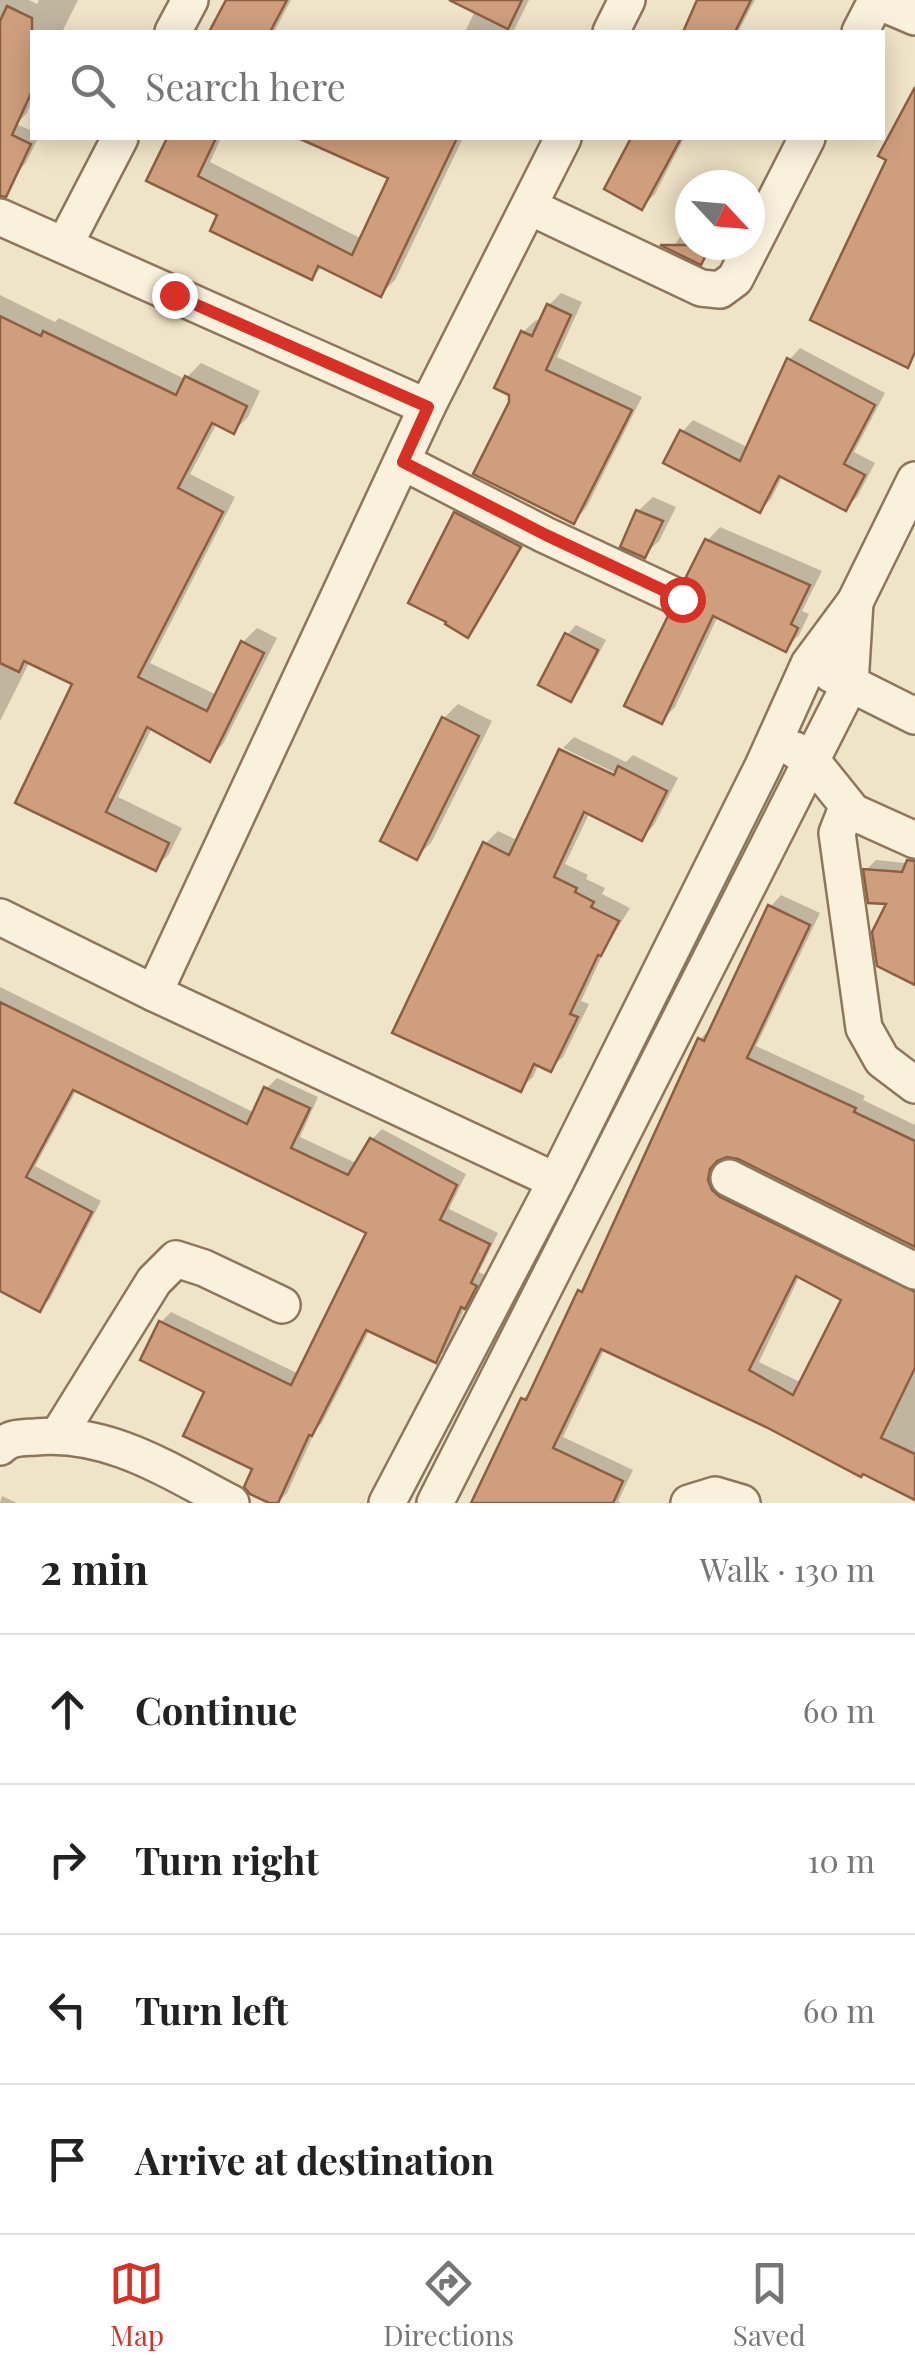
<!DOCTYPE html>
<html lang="en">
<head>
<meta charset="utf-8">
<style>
  body { margin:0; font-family:"Playfair Display",serif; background:#f2f2f2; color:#222 }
  .compass { position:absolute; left:675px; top:170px; width:90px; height:90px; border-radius:50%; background:#fff; box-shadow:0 5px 25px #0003; rotate:116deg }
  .stop { position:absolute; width:30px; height:30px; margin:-22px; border:8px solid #d93025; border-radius:50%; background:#fff }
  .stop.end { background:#d93025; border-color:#fff; box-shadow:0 2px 10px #0008 }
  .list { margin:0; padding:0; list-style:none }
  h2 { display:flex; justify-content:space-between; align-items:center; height:130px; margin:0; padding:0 40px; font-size:42px }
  h2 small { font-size:32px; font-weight:400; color:#767676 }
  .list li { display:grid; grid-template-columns:65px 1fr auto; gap:30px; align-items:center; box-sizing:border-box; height:150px; padding:0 40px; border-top:2px solid #e0e0e0 }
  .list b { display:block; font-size:38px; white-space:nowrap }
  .list em { font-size:32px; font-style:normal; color:#767676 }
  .icon { flex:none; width:55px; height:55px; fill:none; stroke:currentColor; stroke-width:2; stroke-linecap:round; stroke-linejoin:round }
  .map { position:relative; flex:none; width:915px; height:1503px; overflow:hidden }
  .search { position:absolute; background:#fff; box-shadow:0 5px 25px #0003; left:30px; right:30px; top:30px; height:110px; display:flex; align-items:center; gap:25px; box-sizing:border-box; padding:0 35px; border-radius:0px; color:#767676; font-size:38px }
  .sheet { height:730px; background:#fff }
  nav { display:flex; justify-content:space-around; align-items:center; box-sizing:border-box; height:140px; border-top:2px solid #e0e0e0; background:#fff; font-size:28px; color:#767676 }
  nav a { display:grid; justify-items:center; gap:5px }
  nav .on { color:#d93025 }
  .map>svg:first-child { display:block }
  .shadow { fill:#0003; fill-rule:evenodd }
  .building { fill:#cf9f7d; stroke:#8d5f41; stroke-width:2.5; fill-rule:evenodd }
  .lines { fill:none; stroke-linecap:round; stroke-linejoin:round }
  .minor-casing { stroke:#8d765c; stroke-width:40 }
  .minor { stroke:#faf1dc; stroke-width:35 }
  .route { stroke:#d93025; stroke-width:12 }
</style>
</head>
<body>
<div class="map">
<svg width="915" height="1503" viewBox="0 0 915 1503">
  <rect width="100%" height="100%" fill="#f0e4c8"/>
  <g class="shadow">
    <path d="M0,0H29L37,4L39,0H78L62,32H32V100L27,113L16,124L32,131V138H38L26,163L16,173L0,165Z"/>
    <path d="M229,0H291L274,32H212Z"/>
    <path d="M480,0H529L513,32H465Z"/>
    <path d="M700,0H755L738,32H685Z"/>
    <path d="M169,138H221L210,162L362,239L392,177L304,138H463L395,280L381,294L323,266L312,277L220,214L149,179Z"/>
    <path d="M634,138H684L655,194L642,207L607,188Z"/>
    <path d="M690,221V245H714L701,262L673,248Z"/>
    <path d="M561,293L582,302L557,357L642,397L586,508L574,521L511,403L523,332L536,320L541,322L549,305Z"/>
    <path d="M0,295L55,322L59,318L185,379L201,363L260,391L248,417L234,431L217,423L190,474L235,497L150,663L217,695L243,642L257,628L277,638L223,744L209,759L152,728L118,797L182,828L169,854L155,868L19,802L76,683L30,661L0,721Z"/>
    <path d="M800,348L885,393L854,452L875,463L857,497L845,508L783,475L771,499L760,510L682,432L693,420L749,448L789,360Z"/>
    <path d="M653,497L676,507L659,541L644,555L638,511Z"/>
    <path d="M465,504L529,536L477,625L468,635L456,513Z"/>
    <path d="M720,527L822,571L802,611L809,614L799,635L785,649L718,616L675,707L662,721L670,617L683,604L700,608L704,605L707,541Z"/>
    <path d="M576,625L606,640L580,689L571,699L567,635Z"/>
    <path d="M458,704L492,721L431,843L416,857L444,718Z"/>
    <path d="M574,737L626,762L633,755L678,778L654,825L642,838L590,812L565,864L588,875L586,879L605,888L602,894L630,908L606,947L581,1001L589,1004L563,1057L550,1069L539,1063L533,1077L520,1089L485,844L498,831L519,841L563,749V753L624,782L626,778L563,748Z"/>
    <path d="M876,860L915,864V983L890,902L866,870Z"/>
    <path d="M781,895L820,913L756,1046L865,1096L863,1100L915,1125V1246L738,1156L726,1154L720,1159L718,1166L915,1278V1496L605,1348L563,1437L633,1470L618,1501L621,1503H474L523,1399L535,1387L580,1292L588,1284L700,1039L711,1028L770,907ZM800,1275L844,1299L802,1383L759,1362Z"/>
    <path d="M0,987L255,1113L266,1089L277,1078L318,1097L300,1137L358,1164L372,1139L382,1129L466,1174L449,1209L498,1233L479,1272L485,1275L467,1303L446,1350L435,1360L370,1329L322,1423L316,1429L287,1493L277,1503L161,1322L171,1312L299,1374L369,1232L77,1089L35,1166L101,1201L50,1299L40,1309L0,1289Z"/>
    <path d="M2,1496L17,1503H0Z"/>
  </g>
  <g class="building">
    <path d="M226,0H287L270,32H209Z"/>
    <path d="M449,0H522L508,29Z"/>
    <path d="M697,0H751L735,32H683Z"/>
    <path d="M7,6L32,18V91L12,135L31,144L6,197L0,196V21Z"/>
    <path d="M915,87V352L908,368L810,320L886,160L878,156Z"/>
    <path d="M167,138H216L198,176L352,255L388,178L298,138H457L381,297L318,266L312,280L210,231L217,215L146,181Z"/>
    <path d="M631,138H681L642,210L604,189Z"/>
    <path d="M660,245H711L701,265Z"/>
    <path d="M547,304L571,315L546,370L632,410L574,524L473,474L509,402V395L494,388L521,331L532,336Z"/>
    <path d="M0,316L41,336L43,331L176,395L185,376L247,406L234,434L212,423L178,488L223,512L138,677L207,711L241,641L264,653L210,762L147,727L106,812L169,843L156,871L15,803L72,684L24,661L19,672L0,663Z"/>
    <path d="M787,358L875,405L844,464L865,475L846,511L779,476L760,513L663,463L680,430L740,461Z"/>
    <path d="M636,510L663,521L645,558L620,547Z"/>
    <path d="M454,512L521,547L468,638L445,624L446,622L408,603Z"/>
    <path d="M705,539L810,585L791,624L798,628L786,652L713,616L662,724L624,706L668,616L685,620L701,609L703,598L700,588L686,577Z"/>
    <path d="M565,633L598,650L571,702L538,685Z"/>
    <path d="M442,717L479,736L417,860L380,841Z"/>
    <path d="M559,749L614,775L618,766L667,791L642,841L584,812L554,877L577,888L575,892L594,902L591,907L619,921L601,956L598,955L570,1014L578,1017L551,1072L534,1064L521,1092L392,1033L483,842L509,855Z"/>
    <path d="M907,860L915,861V985L877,966L872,932L886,904L868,903L863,869L902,872Z"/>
    <path d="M768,905L810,925L747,1058L856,1108L854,1112L915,1141V1247L738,1159L727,1157L717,1161L710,1169L708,1180L712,1190L720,1197L915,1292V1368L881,1438L915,1454V1500L863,1474L861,1477L766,1427L601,1349L553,1448L623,1481L613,1503H471L521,1398L526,1400L578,1290L582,1292L698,1038L704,1041ZM796,1276L841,1300L793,1395L749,1370Z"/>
    <path d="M0,1002L247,1124L264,1087L310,1108L291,1148L348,1175L370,1138L457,1185L440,1220L490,1244L471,1283L477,1286L465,1309L461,1307L436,1363L366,1330L312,1436L309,1435L278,1503H269L250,1494L244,1487L252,1469L183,1436L204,1392L140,1360L159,1321L291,1385L366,1233L73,1090L26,1177L92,1212L40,1312L0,1291Z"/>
  </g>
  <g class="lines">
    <defs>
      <g id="minor">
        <path d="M875,0L915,17"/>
        <path d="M173,32L190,0"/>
        <path d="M611,32L627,0"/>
        <path d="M860,32L876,1"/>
        <path d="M530,207L701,288L720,290L735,279L807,138"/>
        <path d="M0,217L427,407"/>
        <path d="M65,244L120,138"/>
        <path d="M403,462L545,535L682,599"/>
        <path d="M831,674L915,716"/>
        <path d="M795,750L812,761L853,812L915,840"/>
        <path d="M853,812L844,815L837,833L864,1028L882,1060L915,1085"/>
        <path d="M0,917L154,993L556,1181"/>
        <path d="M154,993L427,407L563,138"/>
        <path d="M729,1178L915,1271"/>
        <path d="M59,1434L154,1281L176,1259L204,1268L282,1305"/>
        <path d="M0,1447C10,1437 21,1438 35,1437C108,1430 169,1471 231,1503"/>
        <path d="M387,1503L556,1181L763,766L809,664L855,602L915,480"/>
        <path d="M435,1503L850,684L855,602"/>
        <path d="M689,1503L715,1495L742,1503"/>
      </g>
    </defs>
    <use href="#minor" class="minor-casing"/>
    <use href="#minor" class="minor"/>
  </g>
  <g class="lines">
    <path class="route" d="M174,295L428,407L403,462L546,535L682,599"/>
  </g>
</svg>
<svg class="compass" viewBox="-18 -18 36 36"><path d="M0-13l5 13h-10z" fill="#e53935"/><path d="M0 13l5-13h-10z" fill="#767676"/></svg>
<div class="stop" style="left:682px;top:599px"></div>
<div class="stop end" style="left:174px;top:295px"></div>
<div class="search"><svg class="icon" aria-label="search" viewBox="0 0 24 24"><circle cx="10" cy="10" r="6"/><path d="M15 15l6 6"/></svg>Search here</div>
</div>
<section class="sheet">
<h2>2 min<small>Walk · 130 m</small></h2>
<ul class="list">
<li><svg class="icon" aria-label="ahead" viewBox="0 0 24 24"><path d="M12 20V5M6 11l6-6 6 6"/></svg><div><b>Continue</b></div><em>60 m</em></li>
<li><svg class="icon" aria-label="right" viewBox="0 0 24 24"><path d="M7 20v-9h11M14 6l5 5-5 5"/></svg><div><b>Turn right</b></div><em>10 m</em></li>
<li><svg class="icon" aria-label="left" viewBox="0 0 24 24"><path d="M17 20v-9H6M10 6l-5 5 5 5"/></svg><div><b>Turn left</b></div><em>60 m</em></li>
<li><svg class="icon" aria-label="arrive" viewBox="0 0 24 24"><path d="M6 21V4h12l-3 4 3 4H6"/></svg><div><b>Arrive at destination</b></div></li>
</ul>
</section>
<nav>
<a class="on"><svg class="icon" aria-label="map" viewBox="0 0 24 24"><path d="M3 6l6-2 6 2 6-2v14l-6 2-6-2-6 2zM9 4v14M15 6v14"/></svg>Map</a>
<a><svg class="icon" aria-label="directions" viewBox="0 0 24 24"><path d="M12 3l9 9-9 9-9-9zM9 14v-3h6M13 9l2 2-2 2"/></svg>Directions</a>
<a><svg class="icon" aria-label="saved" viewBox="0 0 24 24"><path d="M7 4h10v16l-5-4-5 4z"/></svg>Saved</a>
</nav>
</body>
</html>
